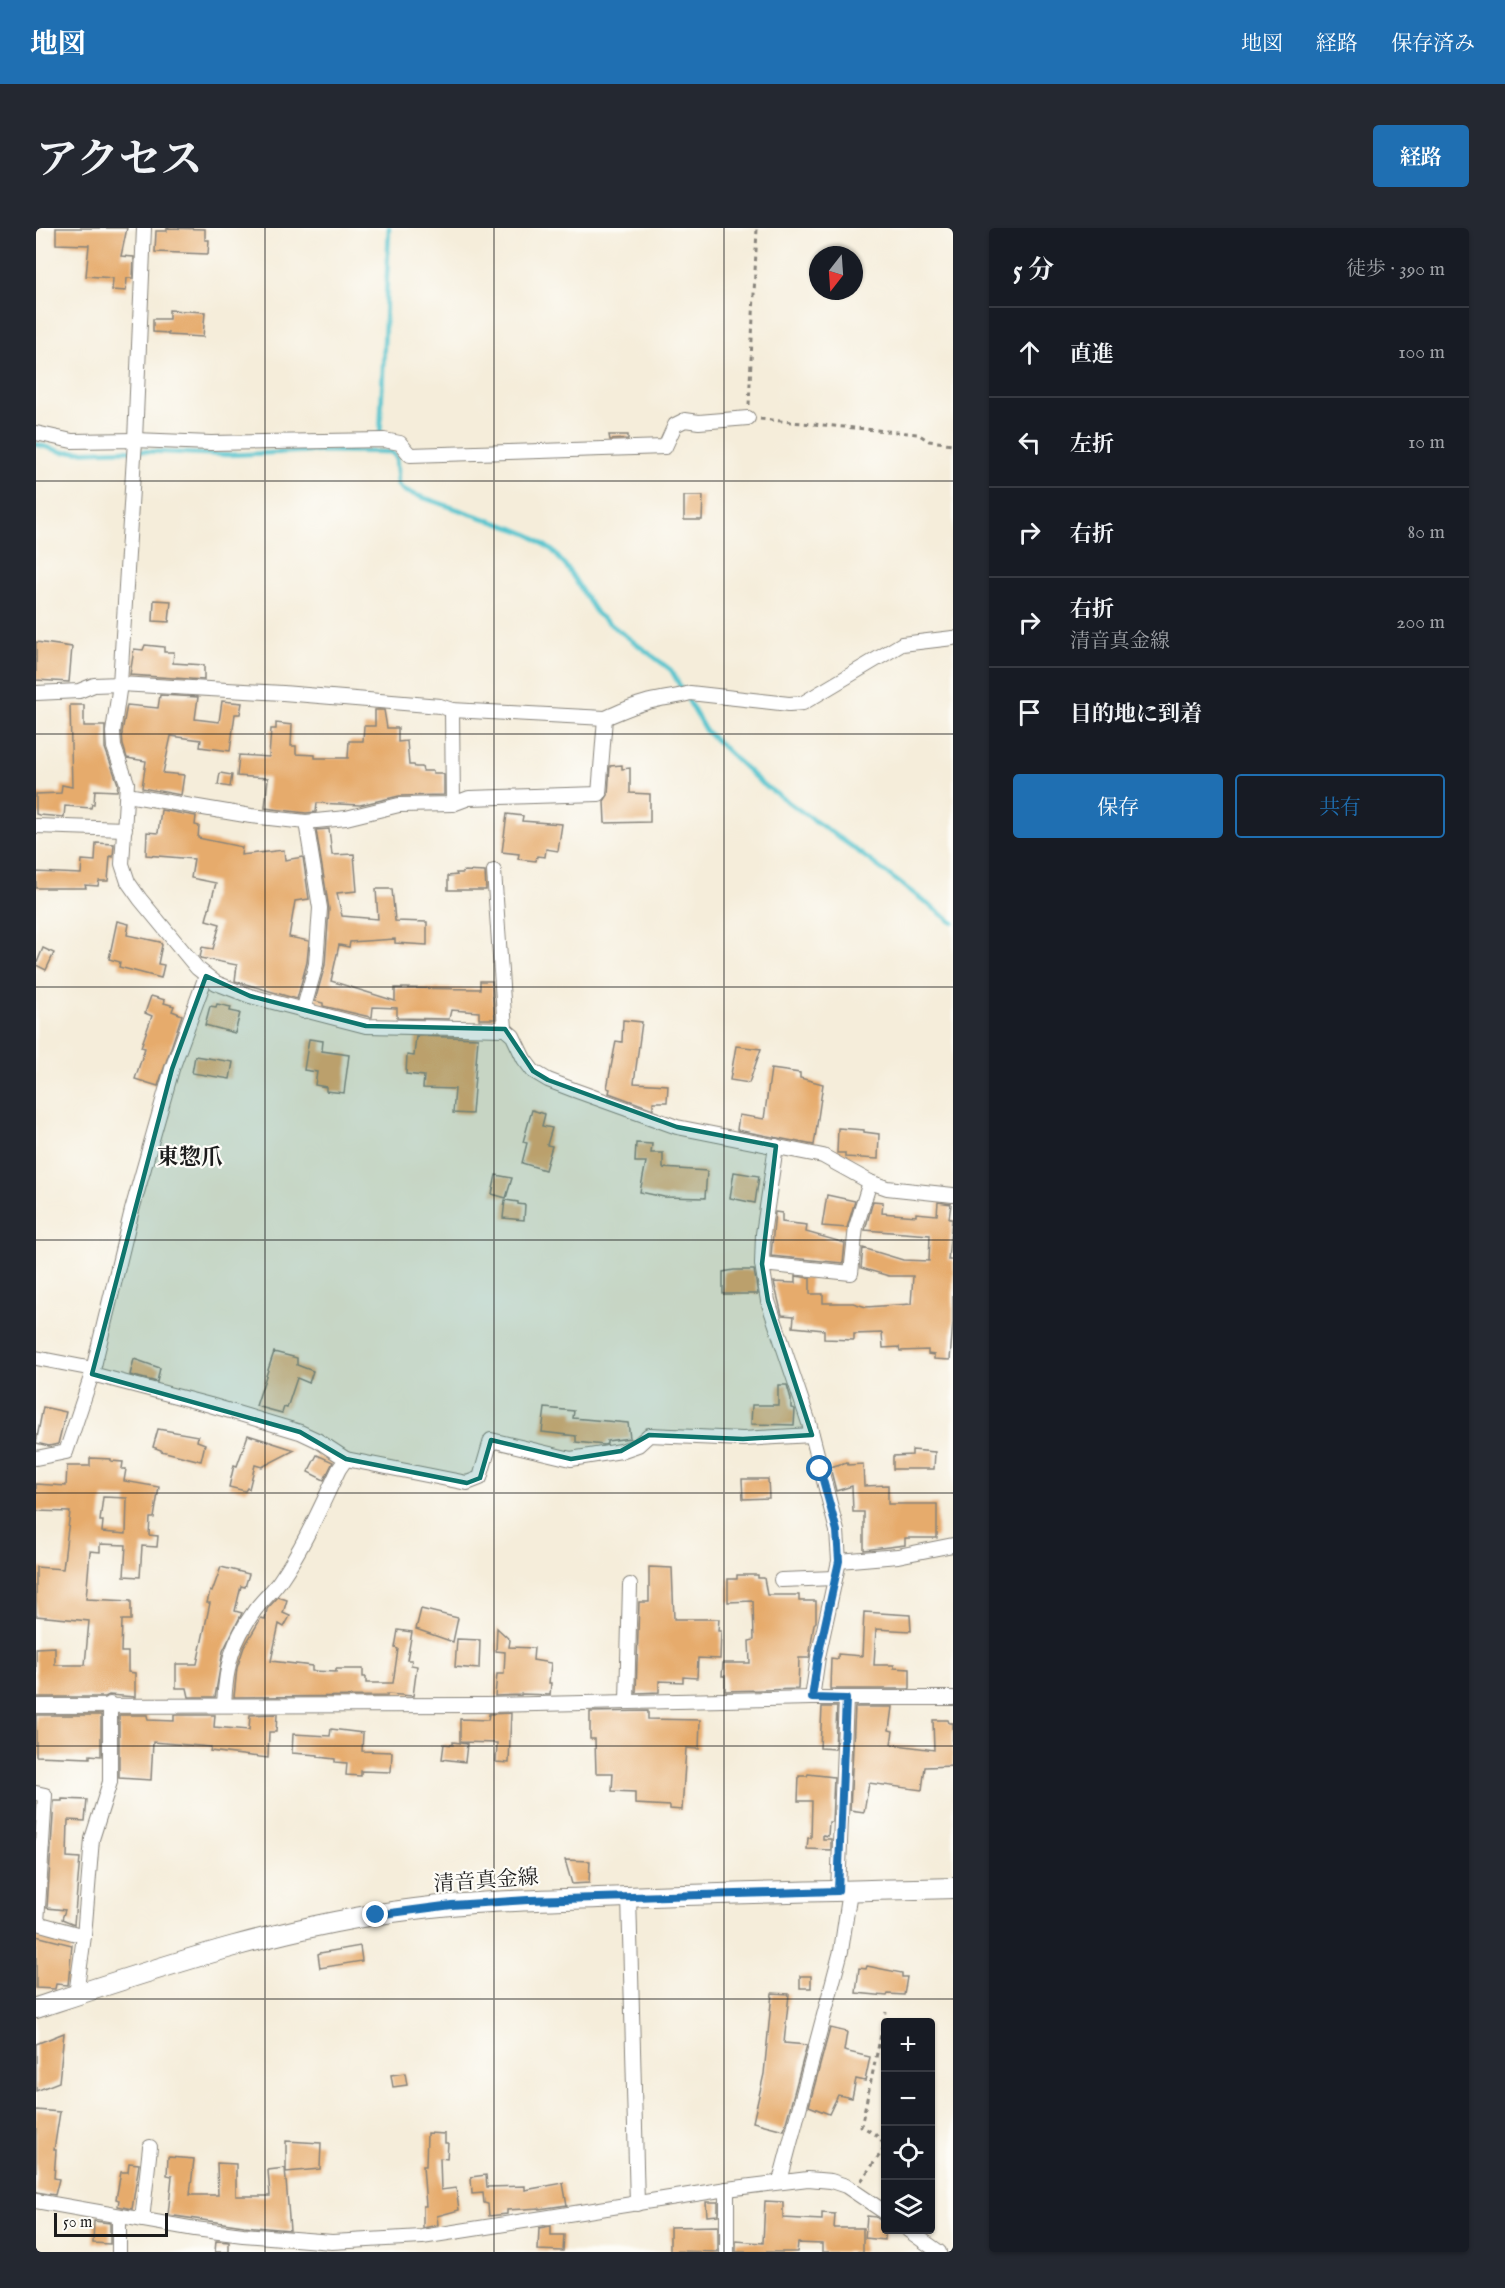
<!DOCTYPE html>
<html lang="ja">
<head>
<meta charset="utf-8">
<style>
  body { margin:0; font-family:"IM FELL English","Noto Serif JP",serif; background:#242831; color:#f1f3f6 }
  .controls { position:absolute; right:18px; bottom:18px; display:grid; overflow:hidden; border-radius:6px; box-shadow:0 2px 4px #0004 }
  .controls button { width:54px; height:54px; display:grid; place-items:center; padding:0; border:0; border-bottom:2px solid #363941; background:#171b24; color:#f1f3f6; font:30px sans-serif }
  .compass { position:absolute; left:773px; top:18px; width:54px; height:54px; border-radius:50%; background:#171b24; box-shadow:0 2px 4px #0004; rotate:197deg }
  .scale { position:absolute; left:18px; bottom:15px; width:114px; box-sizing:border-box; padding-left:6px; border:3px solid #1c1c1c; border-top:0; font-size:16px; line-height:21px; white-space:nowrap; color:#1c1c1c; -webkit-text-stroke:4px #fdfcf7; paint-order:stroke }
  .stop { position:absolute; width:18px; height:18px; margin:-14px; border:4px solid #1f6fb2; border-radius:50%; background:#fff }
  .stop.end { background:#1f6fb2; border-color:#fff; box-shadow:0 2px 6px #0008 }
  .list { margin:0; padding:0; list-style:none }
  h2 { display:flex; justify-content:space-between; align-items:center; height:78px; margin:0; padding:0 24px; font-size:26px }
  h2 small { font-size:20px; font-weight:400; color:#9ea1a6 }
  .list li { display:grid; grid-template-columns:39px 1fr auto; gap:18px; align-items:center; box-sizing:border-box; height:90px; padding:0 24px; border-top:2px solid #363941 }
  .list b { display:block; font-size:22px; white-space:nowrap }
  .list p { margin:0; font-size:20px; white-space:nowrap; color:#9ea1a6 }
  .list em { font-size:20px; font-style:normal; color:#9ea1a6 }
  .actions { display:flex; gap:12px; padding:18px 24px }
  .actions a { flex:1; padding:14px 0; border:2px solid #1f6fb2; border-radius:6px; text-align:center; font-size:21px; color:#1f6fb2 }
  .actions .main { background:#1f6fb2; color:#fff }
  .icon { flex:none; width:33px; height:33px; fill:none; stroke:currentColor; stroke-width:2; stroke-linecap:round; stroke-linejoin:round }
  .map { position:relative; flex:none; width:917px; height:2024px; overflow:hidden; border-radius:6px }
  header { display:flex; align-items:center; gap:36px; box-sizing:border-box; height:84px; padding:0 30px; background:#1f6fb2; color:#fff }
  header strong { font-size:28px }
  nav { display:flex; gap:33px; margin-inline-start:auto; font-size:21px }
  .intro { display:flex; align-items:center; justify-content:space-between; box-sizing:border-box; height:144px; padding:0 36px }
  h1 { margin:0; font-size:42px }
  .button { padding:15px 27px; border-radius:6px; background:#1f6fb2; color:#fff; font-size:21px; font-weight:700 }
  main { display:flex; gap:36px; padding:0 36px }
  aside { flex:1; background:#171b24; border-radius:6px; box-shadow:0 2px 4px #0004 }
  .map>svg:first-child { display:block }
  .lines { fill:none; stroke-linecap:round; stroke-linejoin:round }
  .stream { stroke:#57c4ce; stroke-width:4.5 }
  .building { fill:#e6ab6c; fill-rule:evenodd }
  .minor-casing { stroke:#88847b; stroke-width:16 }
  .secondary-casing { stroke:#88847b; stroke-width:22 }
  .path { stroke:#88847b; stroke-width:3; stroke-dasharray:4.5 4.5; stroke-linecap:butt }
  .minor { stroke:#fff; stroke-width:14 }
  .secondary { stroke:#fff; stroke-width:20 }
  .route { stroke:#1f6fb2; stroke-width:8 }
  .marked { fill:#0f766e; fill-opacity:0.2; stroke:#0f766e; stroke-width:4.5; stroke-linejoin:round }
  .grid { fill:none; stroke:#1c1c1c; stroke-width:1.5; stroke-opacity:0.55 }
  .labels { text-anchor:middle; stroke-width:4.5; stroke-linejoin:round; paint-order:stroke }
  .street-label { font-size:21px; fill:#1c1c1c; stroke:#fdfcf7 }
  .neighbourhood-label { font-size:22px; font-weight:bold; fill:#1c1c1c; stroke:#fdfcf7 }
</style>
</head>
<body>
<header>
<strong>地図</strong>
<nav><a>地図</a><a>経路</a><a>保存済み</a></nav>
</header>
<div class="intro"><h1>アクセス</h1><a class="button">経路</a></div>
<main>
<div class="map">
<svg width="917" height="2024" viewBox="0 0 917 2024">
  <rect width="100%" height="100%" fill="#fdfcf7"/>
  <filter id="ink" filterUnits="userSpaceOnUse"><feTurbulence type="fractalNoise" baseFrequency=".0167" numOctaves="2"/><feDisplacementMap in="SourceGraphic" scale="12" xChannelSelector="R" yChannelSelector="G"/><feConvolveMatrix kernelMatrix="1 2 1 2 8 2 1 2 1" color-interpolation-filters="sRGB"/></filter>
  <filter id="wash" filterUnits="userSpaceOnUse"><feTurbulence type="fractalNoise" baseFrequency=".008" numOctaves="4" result="noise"/><feDisplacementMap in="SourceGraphic" scale="24" xChannelSelector="R" yChannelSelector="G"/><feGaussianBlur stdDeviation="1.35" result="paint"/><feColorMatrix in="noise" values="0 0 0 0 0 0 0 0 0 0 0 0 0 0 0 0 0 1.4 0 .05"/><feComposite in="paint" operator="in"/></filter>
  <g filter="url(#wash)">
    <rect width="100%" height="100%" fill="#f5edda"/>
    <g class="lines">
      <g class="stream">
        <path d="M344,210L353,0"/>
        <path d="M0,216L27,224L88,222L191,227L280,223L355,224L360,229L362,257L368,263L479,301L494,307L517,323L532,341L561,386L635,442L669,502L725,555L816,619L917,695"/>
      </g>
    </g>
    <g id="blocks">
      <g class="building">
        <path d="M20,0H91L85,28L98,29L97,50H91L90,63L76,62L77,50L50,48L53,17L20,16Z"/>
        <path d="M131,0L169,1V12H173L172,26L119,24L120,3H131Z"/>
        <path d="M133,82L169,84L167,109L132,107V105L117,104V91H133Z"/>
        <path d="M573,207H592V211L574,212Z"/>
        <path d="M648,268H667L666,292H648Z"/>
        <path d="M118,372L135,373L133,394L117,393Z"/>
        <path d="M0,414L36,419L33,454L0,452Z"/>
        <path d="M109,417L128,419V424H138L137,435L168,437V452L94,447L98,421L107,422Z"/>
        <path d="M124,467L162,469L159,491L183,494L186,473L206,475L204,486H199L194,523L164,519L165,512L135,508L127,545L148,547L145,567L106,560L110,533L91,530L87,517L86,504L91,477L122,480Z"/>
        <path d="M34,477H48V498H69V520L82,556L81,563L59,562L58,576H56L55,580L29,578L28,589L3,587L0,586V566L25,565L26,557L36,559Z"/>
        <path d="M339,482H348L351,500H362V514L371,513L373,537H378L379,539H386L387,543H397V545H405L408,547V567L363,568L324,577L281,575L280,584L270,585L229,580L232,550L201,548L203,527L233,529L235,501H240V495L256,497L255,518H260V526L279,527V530H312L313,513H327L328,498H339Z"/>
        <path d="M586,537V541L594,540V565L614,566V594L569,595L568,573L572,567L574,538Z"/>
        <path d="M184,545L196,547L194,559L182,557Z"/>
        <path d="M125,582L160,588L159,597L163,598L162,610L206,619L205,627L248,622L249,632L267,629L273,671L259,673L253,709L273,713L271,734L261,771L199,753L201,737L164,730L166,719L177,721L184,696L170,692L180,655L155,650L158,631L110,627L111,604L122,605Z"/>
        <path d="M471,586L487,588L486,593L526,596L522,623L510,621L509,629L501,628L500,633L482,631L483,626L466,624Z"/>
        <path d="M293,601L296,627L318,626L321,663L301,665L306,688L342,691L340,661H356L359,693L391,694V717L359,715V711L314,714L313,719L303,717L295,753L359,773V760L444,761V753H456L459,791H443V784L415,782L413,791L361,790V780L337,779L336,789H334L287,778V775L279,773L289,737L293,681L280,602Z"/>
        <path d="M60,615L78,616L77,629L74,628L72,653H63L62,658L49,657L50,660H0V644L45,646L46,632L59,633Z"/>
        <path d="M428,643L449,644L450,662H412V648L421,647L420,645H427Z"/>
        <path d="M81,693L93,696L91,707L124,714L126,717L122,736L128,737L125,750L83,739L84,734L73,731Z"/>
        <path d="M7,720L18,725L10,742L0,737Z"/>
        <path d="M115,768L129,772L128,775L138,778L136,783L146,787L122,858L99,851L109,820L105,819L116,788L109,785Z"/>
        <path d="M181,776L195,779L194,783L204,785L199,805L169,797L174,778L180,779Z"/>
        <path d="M587,792L606,794L598,855L632,857L631,874H617V881L573,865L574,861L571,860L580,813L586,814Z"/>
        <path d="M380,808L442,810L436,886L417,885L419,861L387,860L388,848L370,846L371,827L378,828Z"/>
        <path d="M273,811L287,813L286,823L313,827L308,865L290,863V859L279,857L281,844L268,842Z"/>
        <path d="M700,818L725,821L713,855L694,852Z"/>
        <path d="M159,828L197,834L194,851L156,845Z"/>
        <path d="M735,841L764,845V850L787,856L778,917L701,902L703,887L728,891Z"/>
        <path d="M496,882L509,886L506,898L516,900L511,917L516,918L509,942L486,935L491,915L487,914Z"/>
        <path d="M802,900L828,902V904L843,906L842,931L809,929V925H801Z"/>
        <path d="M600,915L616,916L615,925H627V940L671,943L669,970L628,969L604,964L610,934H599Z"/>
        <path d="M698,944L723,948L719,975L694,970Z"/>
        <path d="M460,947L476,950L470,970L456,966Z"/>
        <path d="M791,967L819,973L811,1000L786,998Z"/>
        <path d="M469,972L482,974V976L489,977L488,992L467,990Z"/>
        <path d="M837,973L847,974L846,985L880,988V985L901,987L902,974L915,976L913,991H916L912,1032H917V1094L914,1132L898,1131V1127L892,1126V1122L864,1123L863,1119L847,1120L846,1105L818,1106V1112L788,1111V1102L757,1099L758,1088L746,1087L738,1054L759,1055V1048L774,1050V1066H787V1075H817L830,1079L875,1076L877,1048H853L825,1040L827,1020L867,1032L893,1033L894,1007L829,1002Z"/>
        <path d="M739,984L746,985V994L771,997L770,1004L809,1015L807,1035L735,1028Z"/>
        <path d="M698,1042H718L722,1066H687V1044Z"/>
        <path d="M238,1124L261,1130V1137L277,1143L273,1155L261,1150L251,1180L248,1179L246,1185L220,1178Z"/>
        <path d="M98,1131L124,1140L121,1154L94,1147Z"/>
        <path d="M742,1157H751L755,1171V1180L759,1181L758,1197L715,1196L716,1177H742Z"/>
        <path d="M7,1179L30,1184L22,1216L13,1218L0,1215Z"/>
        <path d="M509,1180L538,1183L537,1190L592,1195L594,1210L571,1213V1216L568,1217L540,1214V1208L506,1204Z"/>
        <path d="M122,1201L162,1208L161,1213L169,1216L165,1233L125,1223V1222L117,1219Z"/>
        <path d="M212,1207L259,1222L226,1239L219,1237L213,1261L211,1260L209,1263L193,1259L198,1237L201,1238Z"/>
        <path d="M876,1222L899,1224L898,1241H857V1228L876,1227Z"/>
        <path d="M281,1227L297,1234L288,1252L272,1244Z"/>
        <path d="M54,1230L75,1231V1233L87,1234L86,1241H90L88,1253L123,1259L118,1290H114L113,1307L122,1308L121,1319L106,1318L104,1349L88,1348L90,1317L64,1316V1324L54,1323L50,1371L95,1373V1392H86L85,1424H92V1444L99,1445V1469L73,1467L69,1469H0V1420L19,1419V1437H49L53,1393L0,1388V1339L27,1341L34,1284L0,1283V1256L30,1258L31,1238H54ZM67,1269L91,1270L90,1306L66,1304L67,1293H64Z"/>
        <path d="M811,1234L812,1237L827,1236L828,1258L852,1257V1276H901V1310H869V1317L828,1322V1284H817L816,1258L800,1263L794,1239Z"/>
        <path d="M706,1251H732L733,1270L707,1271Z"/>
        <path d="M185,1339L213,1346L209,1359L205,1358L199,1383L206,1385L187,1423L179,1469H153L151,1460H140V1436H161L174,1375H171L174,1363L176,1364Z"/>
        <path d="M613,1339L636,1340L638,1391H683L682,1403H685L684,1431L662,1430L661,1450L647,1449V1454L623,1453V1464L600,1465L603,1374H613Z"/>
        <path d="M701,1347H722V1350H728L731,1367H763V1373H780V1394L778,1396L773,1430H763L762,1461L689,1463V1448H686L687,1435H714L713,1413L718,1412L717,1373L692,1374V1351H701Z"/>
        <path d="M242,1369L251,1372L247,1385L254,1388L248,1399L243,1396L235,1433L276,1438V1443L300,1444V1441H327V1449H330V1455H357L362,1421L359,1420L362,1402L376,1404L371,1432H376L375,1437L381,1438L377,1468L351,1466V1468L198,1469L201,1440L208,1419L225,1390L229,1391L231,1381Z"/>
        <path d="M385,1381L422,1390L417,1414L380,1401Z"/>
        <path d="M828,1384L874,1387L875,1403L840,1401L838,1437H858V1440L874,1441V1461H794L795,1430L802,1431V1426L826,1428Z"/>
        <path d="M461,1400L474,1412L473,1419L498,1420L497,1432L515,1435L513,1455H515L514,1467L485,1466V1467L459,1468L461,1446H468L469,1424L460,1423Z"/>
        <path d="M421,1411L444,1412L443,1441L419,1439Z"/>
        <path d="M786,1479H801L799,1521L784,1520Z"/>
        <path d="M819,1479H856L853,1502L857,1503L855,1516L898,1522L897,1492H912L913,1495H917V1538L889,1539L886,1562L833,1555L828,1584L814,1582Z"/>
        <path d="M612,1483V1491L664,1492L663,1521L650,1520L646,1582L634,1581V1578L599,1576V1564L576,1563L577,1545H560L559,1511H554V1484Z"/>
        <path d="M475,1485L473,1535L460,1534L461,1515L424,1514V1491L452,1492L453,1486Z"/>
        <path d="M241,1486L240,1504H233L232,1530L174,1523L175,1519L117,1514L115,1552L83,1550V1487H111L112,1492L138,1493V1487H179L178,1499L213,1502L214,1487Z"/>
        <path d="M0,1487H65V1528L54,1527V1530L0,1528Z"/>
        <path d="M295,1501L327,1505L326,1523L356,1524L355,1544L325,1543V1548L310,1547L311,1535L299,1534V1531L282,1529V1527L256,1525L257,1506L294,1508Z"/>
        <path d="M417,1514L431,1516L429,1534L406,1531L408,1516L417,1517Z"/>
        <path d="M772,1546L798,1549L796,1594H793L792,1608L787,1607V1611H795V1622L771,1621L772,1610H775L776,1573H762L763,1548H771Z"/>
        <path d="M26,1571L51,1572L49,1593L32,1592L31,1629L44,1630L38,1696L26,1691L29,1682L11,1680L18,1573H26Z"/>
        <path d="M529,1632L554,1633L553,1655L536,1656Z"/>
        <path d="M0,1708L36,1717L32,1757L20,1756L19,1761L0,1760Z"/>
        <path d="M324,1718L326,1733L284,1740L282,1726L284,1725Z"/>
        <path d="M831,1738L866,1745V1749H871L868,1767L852,1766L851,1768L820,1765L823,1740L830,1741Z"/>
        <rect x="764" y="1748" width="11" height="12"/>
        <path d="M736,1765L753,1766L748,1815L771,1817L748,1902L717,1894L728,1846Z"/>
        <path d="M794,1800L811,1804L808,1823L834,1829L829,1853L820,1851L816,1870L802,1867L793,1886L773,1878Z"/>
        <path d="M28,1805L23,1854L0,1863V1816Z"/>
        <path d="M369,1845L371,1857L357,1859L355,1847Z"/>
        <path d="M0,1882L24,1884L18,1922H20L18,1950L23,1951L19,1967L0,1964Z"/>
        <path d="M391,1905L409,1906V1915H412L411,1931L404,1930L405,1962L420,1960L423,1982L401,1988L402,1997L387,2000V1978H390L387,1938H390Z"/>
        <path d="M250,1913L285,1915L284,1941L250,1944Z"/>
        <path d="M132,1929L158,1931L154,1967H182L181,1935L200,1936V1968H234L232,1942L249,1940L254,2002L208,1998L132,1987L136,1948L131,1947Z"/>
        <path d="M93,1935L103,1936L96,1981L82,1978L83,1972L80,1971L85,1944H92Z"/>
        <path d="M450,1947L451,1959L489,1958V1962L527,1955L531,1977L503,1981V1980L471,1982V1986L453,1988L452,1976L448,1975L447,1965L436,1966L435,1949Z"/>
        <path d="M729,1973L747,1974V1990L786,1992V1985L799,1986L798,2000H827V2024H786V2016L762,2015L761,2024H700V2013L727,2015Z"/>
        <path d="M670,1974H682V1987L671,1988Z"/>
        <path d="M831,1988L840,1989L849,1996V2012L829,2010Z"/>
        <path d="M58,1993L74,1995V2016L57,2015Z"/>
        <path d="M515,1998V2007H528L527,2023L502,2022L503,2000Z"/>
        <path d="M682,1998V2024L634,2023V1999Z"/>
        <path d="M180,2013L193,2014V2024H179Z"/>
      </g>
    </g>
  </g>
  <g filter="url(#ink)">
    <use href="#blocks" fill-opacity="0" stroke="#88847b" stroke-width="1.5"/>
    <g class="lines">
      <defs>
        <g id="minor">
          <path d="M108,0L99,212L84,456L77,504L78,519L91,555L86,636L92,654L104,671L161,740L180,755L214,768L330,798L469,801L477,808L488,831L497,843L512,852L538,862L641,899L787,928L834,954L851,960L917,967"/>
          <path d="M0,205L36,213L99,212L175,215L348,212L364,215L374,227L629,219L639,197L649,192L663,194L712,190"/>
          <path d="M0,465L43,463L58,457L84,456L247,465L404,478L416,482L417,576"/>
          <path d="M416,482L569,490"/>
          <path d="M91,567L215,588L270,594L310,590L363,577L417,576L433,570L563,566L569,490C586,483 602,475 620,472C632,469 643,469 654,465L753,476L767,475L866,416L917,410"/>
          <path d="M0,598L89,601"/>
          <path d="M458,643L469,801"/>
          <path d="M267,783L280,736L284,680L270,594"/>
          <path d="M726,1036L727,1006L740,918"/>
          <path d="M0,1130L57,1141"/>
          <path d="M56,1146L174,1177L264,1204L281,1212L310,1231L303,1241C285,1278 269,1316 245,1351C238,1362 227,1371 219,1382C196,1414 190,1437 188,1476"/>
          <path d="M0,1230L30,1224L56,1146L96,982L136,841L170,748"/>
          <path d="M310,1231L431,1255L444,1250L455,1212L535,1231L585,1223L602,1217L613,1207L707,1211L776,1207"/>
          <path d="M803,1333L862,1328L917,1317"/>
          <path d="M745,1352L799,1350"/>
          <path d="M776,1470L782,1429L803,1333L801,1303L773,1195L732,1073L726,1036L815,1045L820,999L834,954"/>
          <path d="M591,1473L594,1357"/>
          <path d="M0,1478L450,1477L776,1470H917"/>
          <path d="M0,1565L9,1567L1,1695L48,1708"/>
          <path d="M802,1663L810,1471"/>
          <path d="M593,1668L601,1976"/>
          <path d="M40,1767L48,1708L56,1611L74,1554V1476"/>
          <path d="M744,1953L805,1723L814,1663"/>
          <path d="M691,1961V2024"/>
          <path d="M0,1973L159,2001L207,2007L296,2014L386,2009L691,1961L772,1951L795,1953L810,1958L850,1985"/>
          <path d="M83,1988V2024"/>
          <path d="M106,1992L114,1919"/>
          <path d="M872,2002L903,2024"/>
        </g>
        <path id="secondary" d="M0,1780C125,1739 248,1697 379,1681C440,1673 501,1672 562,1670C680,1665 799,1663 917,1660"/>
      </defs>
      <use href="#minor" class="minor-casing"/>
      <use href="#secondary" class="secondary-casing"/>
      <g class="path">
        <path d="M713,177L721,0"/>
        <path d="M724,191L882,206L893,213L917,216"/>
        <path d="M825,1953L847,1922L848,1916L839,1906L825,1898L850,1784"/>
      </g>
      <use href="#minor" class="minor"/>
      <use href="#secondary" class="secondary"/>
    </g>
  </g>
  <g class="lines" filter="url(#ink)">
    <path class="route" d="M340,1687L416,1677L492,1672L802,1663L810,1471L776,1470L782,1429L803,1333L801,1303L784,1241"/>
  </g>
  <path class="marked" d="M170,748L214,768L330,798L469,801L497,843L512,852L641,899L740,918L726,1036L732,1073L776,1207L707,1211L613,1207L585,1223L535,1231L455,1212L444,1250L431,1255L310,1231L264,1204L56,1146L136,841Z"/>
  <path class="grid" d="M229,0V2024M458,0V2024M688,0V2024M0,253H917M0,506H917M0,759H917M0,1012H917M0,1265H917M0,1518H917M0,1771H917"/>
  <g class="labels">
    <g class="street-label">
      <text transform="translate(450 1652) rotate(-4)" y="7">清音真金線</text>
    </g>
    <g class="neighbourhood-label">
      <text x="154" y="936">東惣爪</text>
    </g>
  </g>
</svg>
<div class="controls">
<button>+</button>
<button>−</button>
<button><svg class="icon" aria-label="locate" viewBox="0 0 24 24"><circle cx="12" cy="12" r="6"/><path d="M12 2v4M12 18v4M2 12h4M18 12h4"/></svg></button>
<button><svg class="icon" aria-label="layers" viewBox="0 0 24 24"><path d="M12 4l9 5-9 5-9-5zM3 14l9 5 9-5"/></svg></button>
</div>
<svg class="compass" viewBox="-18 -18 36 36"><path d="M0-13l5 13h-10z" fill="#e53935"/><path d="M0 13l5-13h-10z" fill="#9ea1a6"/></svg>
<div class="scale">50 m</div>
<div class="stop" style="left:784px;top:1241px"></div>
<div class="stop end" style="left:340px;top:1687px"></div>
</div>
<aside>
<h2>5 分<small>徒歩 · 390 m</small></h2>
<ul class="list">
<li><svg class="icon" aria-label="ahead" viewBox="0 0 24 24"><path d="M12 20V5M6 11l6-6 6 6"/></svg><div><b>直進</b></div><em>100 m</em></li>
<li><svg class="icon" aria-label="left" viewBox="0 0 24 24"><path d="M17 20v-9H6M10 6l-5 5 5 5"/></svg><div><b>左折</b></div><em>10 m</em></li>
<li><svg class="icon" aria-label="right" viewBox="0 0 24 24"><path d="M7 20v-9h11M14 6l5 5-5 5"/></svg><div><b>右折</b></div><em>80 m</em></li>
<li><svg class="icon" aria-label="right" viewBox="0 0 24 24"><path d="M7 20v-9h11M14 6l5 5-5 5"/></svg><div><b>右折</b><p>清音真金線</p></div><em>200 m</em></li>
<li><svg class="icon" aria-label="arrive" viewBox="0 0 24 24"><path d="M6 21V4h12l-3 4 3 4H6"/></svg><div><b>目的地に到着</b></div></li>
</ul>
<div class="actions"><a class="main">保存</a><a>共有</a></div>
</aside>
</main>
</body>
</html>
